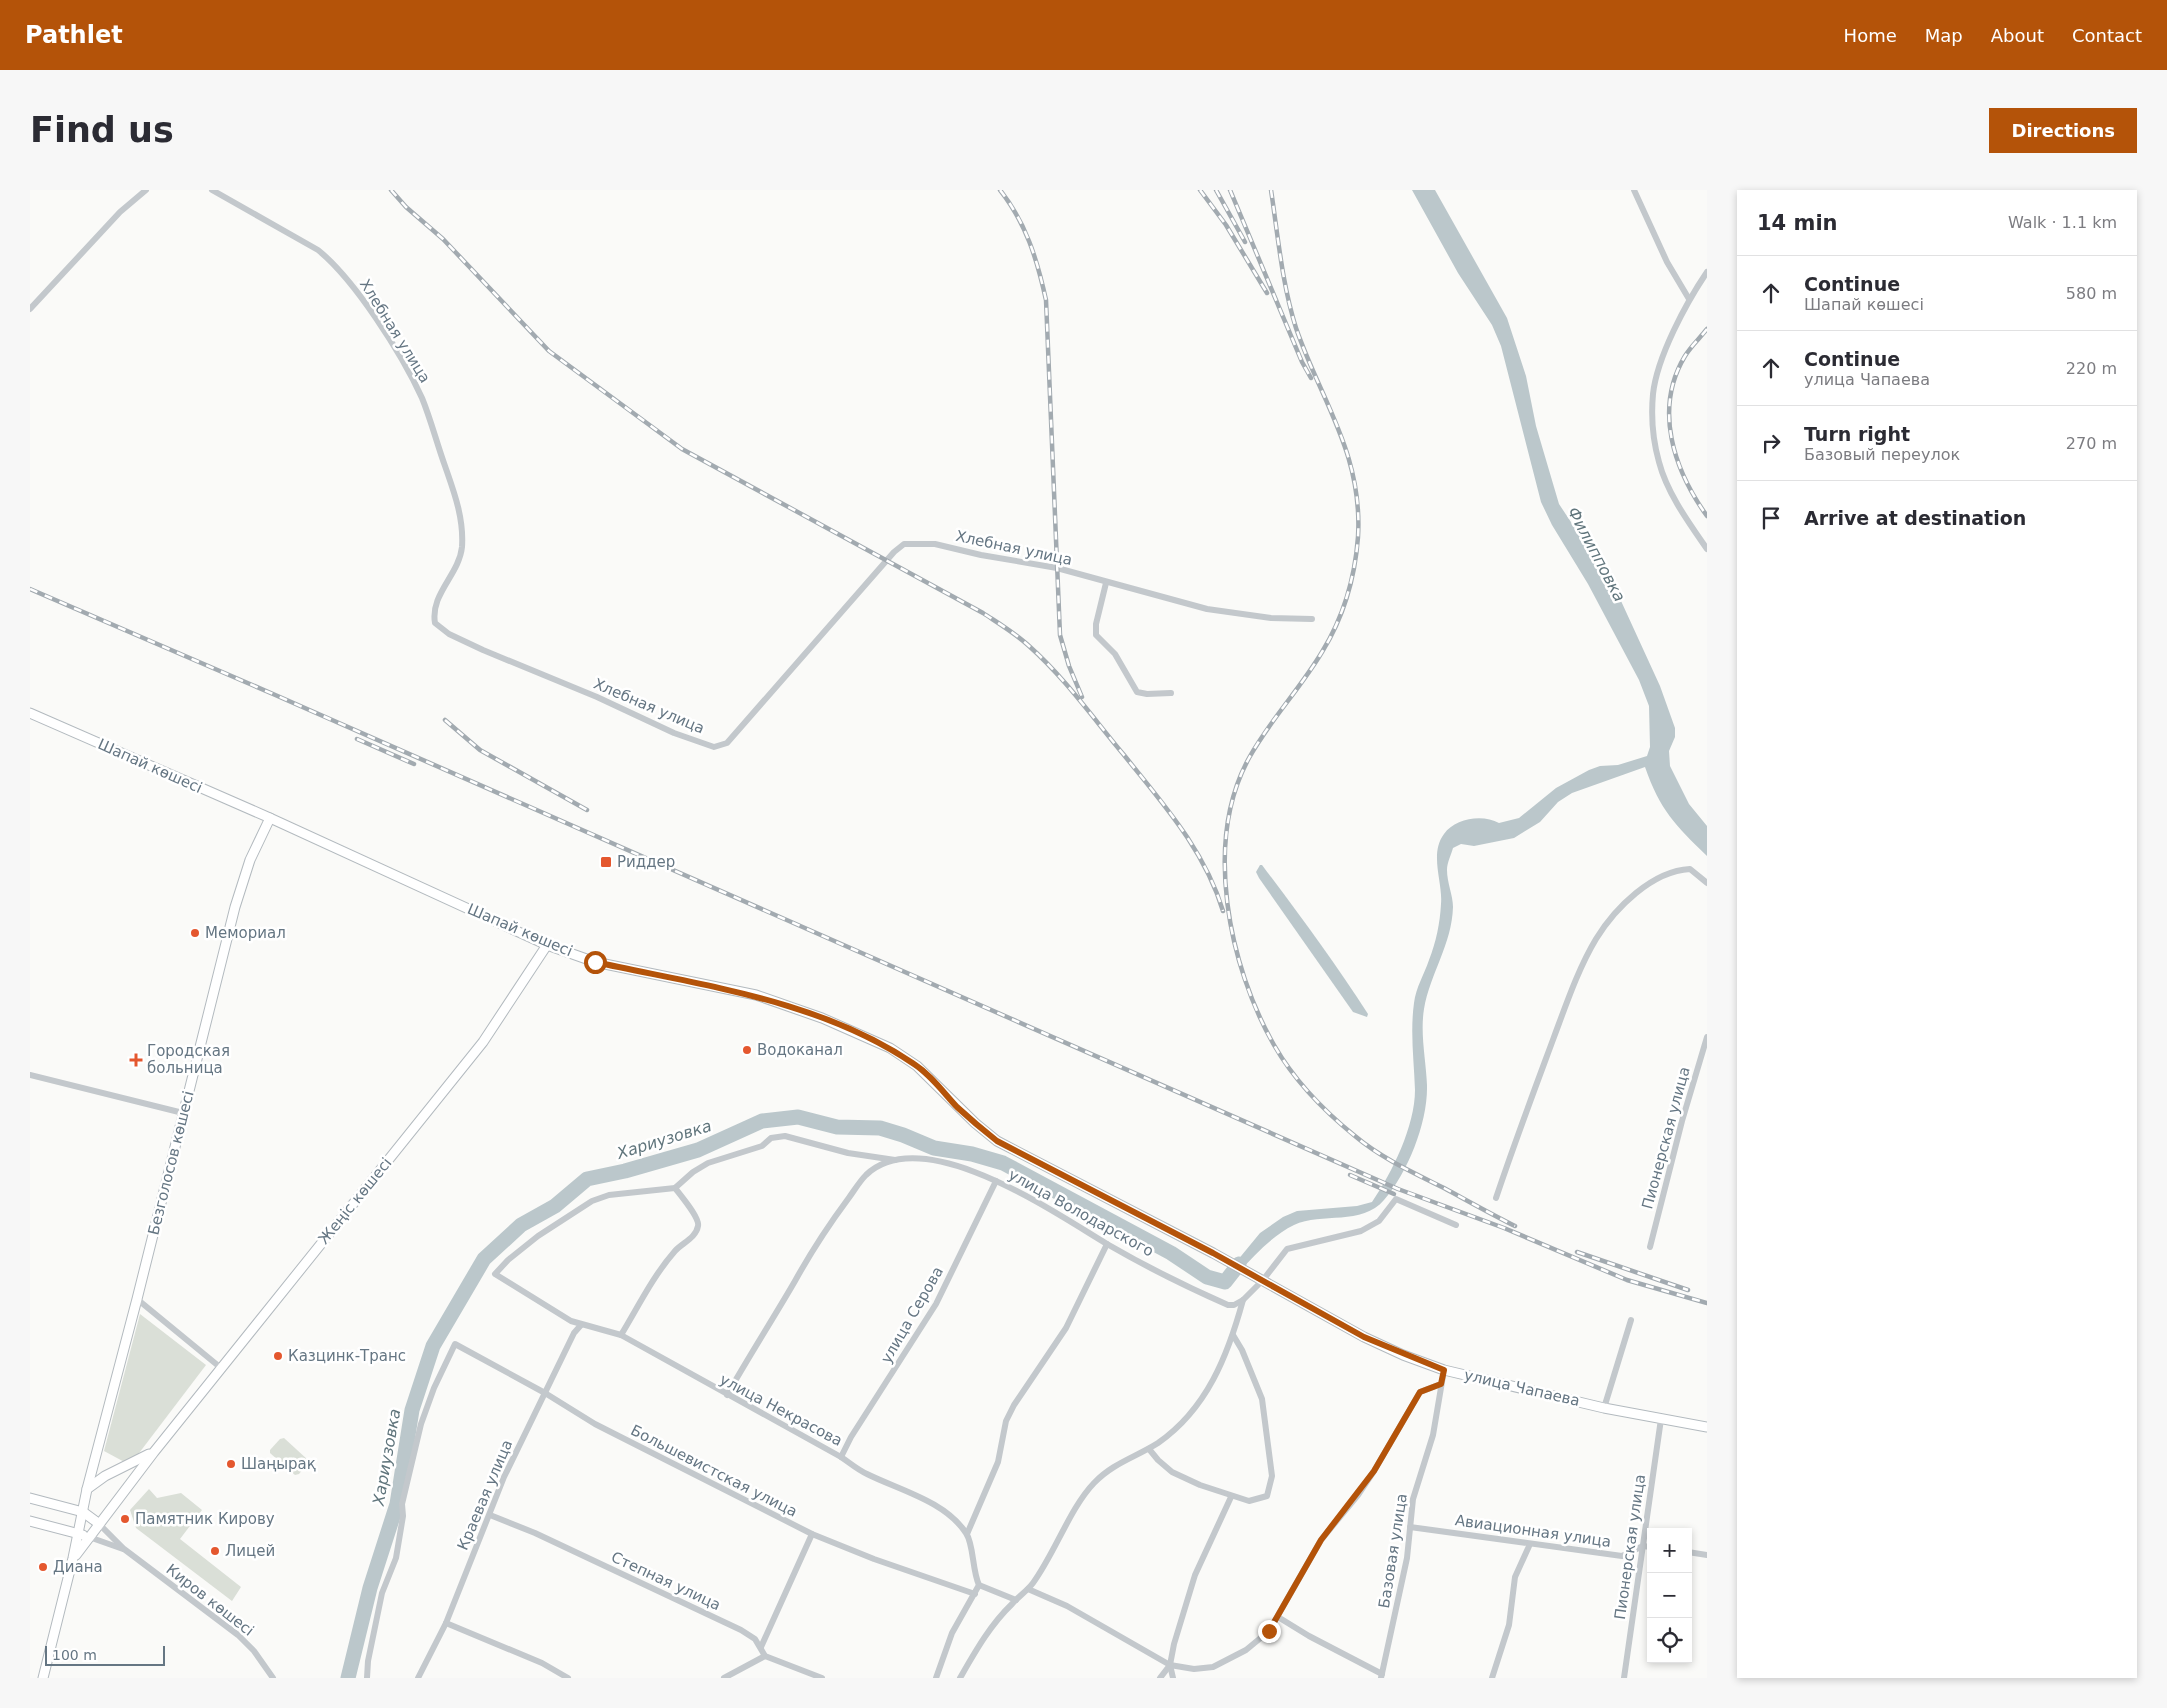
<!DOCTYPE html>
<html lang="en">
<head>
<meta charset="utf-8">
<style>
  body { margin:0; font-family:"DejaVu Sans",sans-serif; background:#f7f7f7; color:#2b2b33 }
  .controls { position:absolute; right:15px; bottom:15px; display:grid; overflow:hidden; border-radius:0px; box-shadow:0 2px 8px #0003 }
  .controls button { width:45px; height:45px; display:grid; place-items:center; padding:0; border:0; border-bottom:1px solid #e1e1e2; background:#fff; color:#2b2b33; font:25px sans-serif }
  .scale { position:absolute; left:15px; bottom:12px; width:120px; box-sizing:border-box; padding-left:5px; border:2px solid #657683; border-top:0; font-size:14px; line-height:18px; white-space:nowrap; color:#657683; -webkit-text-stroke:4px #fff; paint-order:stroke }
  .stop { position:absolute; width:15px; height:15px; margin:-11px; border:4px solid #b45309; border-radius:50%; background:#fff }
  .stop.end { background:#b45309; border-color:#fff; box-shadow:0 1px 5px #0008 }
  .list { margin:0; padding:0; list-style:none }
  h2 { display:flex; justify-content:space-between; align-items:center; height:65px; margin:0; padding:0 20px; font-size:21px }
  h2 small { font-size:16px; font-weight:400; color:#7c7c81 }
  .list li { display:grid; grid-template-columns:32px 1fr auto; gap:15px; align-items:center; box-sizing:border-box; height:75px; padding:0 20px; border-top:1px solid #e1e1e2 }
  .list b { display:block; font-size:19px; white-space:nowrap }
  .list p { margin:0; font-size:16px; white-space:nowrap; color:#7c7c81 }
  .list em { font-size:16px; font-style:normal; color:#7c7c81 }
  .icon { flex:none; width:28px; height:28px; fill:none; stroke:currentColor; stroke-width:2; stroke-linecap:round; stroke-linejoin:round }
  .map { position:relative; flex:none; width:1677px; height:1488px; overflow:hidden; border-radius:0px }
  header { display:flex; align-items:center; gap:30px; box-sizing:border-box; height:70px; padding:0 25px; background:#b45309; color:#fff }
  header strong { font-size:24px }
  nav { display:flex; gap:28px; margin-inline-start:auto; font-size:18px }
  .intro { display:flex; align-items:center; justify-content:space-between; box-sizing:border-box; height:120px; padding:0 30px }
  h1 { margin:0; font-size:35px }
  .button { padding:12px 22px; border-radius:0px; background:#b45309; color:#fff; font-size:18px; font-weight:700 }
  main { display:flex; gap:30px; padding:0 30px }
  aside { flex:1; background:#fff; border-radius:0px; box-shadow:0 2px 8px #0003 }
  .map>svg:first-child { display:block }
  .green { fill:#dadfd7 }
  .water { fill:#bbc7cb }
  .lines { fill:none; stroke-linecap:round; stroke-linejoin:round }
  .river { stroke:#bbc7cb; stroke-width:15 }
  .secondary-casing { stroke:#b3babf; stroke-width:11 }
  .street { stroke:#c3c8cc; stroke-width:6 }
  .secondary { stroke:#fff; stroke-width:9 }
  .rail-casing { stroke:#a2aab0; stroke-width:4.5 }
  .rail { stroke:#fff; stroke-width:2.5; stroke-dasharray:8; stroke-linecap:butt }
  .route { stroke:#b45309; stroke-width:6 }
  .poi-dot { fill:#e4572e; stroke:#fff; stroke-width:2 }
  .labels { text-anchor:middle; stroke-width:5; stroke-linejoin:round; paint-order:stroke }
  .street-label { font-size:15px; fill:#657683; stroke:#fff }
  .poi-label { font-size:15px; fill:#657683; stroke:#fff; text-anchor:start }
  .water-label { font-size:16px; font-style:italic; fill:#60757c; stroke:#fff }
</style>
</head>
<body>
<header>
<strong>Pathlet</strong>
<nav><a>Home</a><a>Map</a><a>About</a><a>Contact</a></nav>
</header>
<div class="intro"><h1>Find us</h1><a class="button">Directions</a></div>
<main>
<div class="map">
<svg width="1677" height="1488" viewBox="0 0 1677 1488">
  <rect width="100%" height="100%" fill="#fafaf8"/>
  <g class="green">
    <path d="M110,1124L176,1175L100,1275L74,1261Z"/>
    <path d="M254,1248L278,1270V1273L269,1284L265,1285L240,1263V1260L250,1249Z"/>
    <path d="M119,1299L127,1308L151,1303L172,1320L150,1349L211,1397L202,1411L106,1338L100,1320Z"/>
  </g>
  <g class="water">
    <path d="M1382,0H1405L1477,128L1496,186L1506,236L1529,314L1586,400L1630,496L1645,538V547L1639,561L1640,576L1659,614L1677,636V666C1645,635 1630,620 1615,577L1542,603L1528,612L1510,632L1484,648L1444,656L1431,654L1423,658C1421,665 1417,673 1417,680C1417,693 1423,705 1423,717C1422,754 1400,784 1394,819C1390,844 1396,870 1397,895C1398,932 1378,982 1354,1010C1332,1036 1292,1022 1264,1035C1239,1047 1219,1072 1199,1092L1193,1088L1230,1043L1253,1027L1267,1021L1327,1016L1342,1012C1362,983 1385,936 1385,900C1384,871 1380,842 1384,813C1386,797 1394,785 1399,770C1406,752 1410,733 1411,714C1413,692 1399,664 1414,644C1425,628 1453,624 1469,633L1489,628L1526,598L1559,580L1570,576L1588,575L1617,566L1620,557L1619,516L1609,490L1558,394L1522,335L1511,312L1471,156L1462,135L1428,83Z"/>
    <path d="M1230,675H1232C1269,724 1305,773 1338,824L1337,827L1323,822L1229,688L1226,682Z"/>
  </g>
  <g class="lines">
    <path class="river" d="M318,1488L340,1398L367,1314L382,1220L403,1156L454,1069L491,1035L525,1016L557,989L595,981L668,960L732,931L768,927L807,937L850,938L873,945L904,958L942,964L973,973L1141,1063L1177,1087L1195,1092L1209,1074"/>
    <defs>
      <g id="secondary">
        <path d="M0,523L240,628L517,755L565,772L726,805L792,828L860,858L887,876L945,933L967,951L1183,1063L1334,1147L1373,1165L1414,1180L1574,1218L1677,1237"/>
        <path d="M57,1299L75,1286L119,1264"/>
        <path d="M0,1308L53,1322L68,1333"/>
        <path d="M0,1331L53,1345"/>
        <path d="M46,1365L124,1262L453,852L517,755"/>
        <path d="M13,1488L43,1368L57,1299L107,1109L205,717L220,670L240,628"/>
      </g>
    </defs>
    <use href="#secondary" class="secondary-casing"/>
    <g class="street">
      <path d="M182,0L288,60C325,90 372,164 392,208C401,230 407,254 415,276C424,302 434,328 432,357C429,385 400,404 405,433L419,444L453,460L567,507L644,543L684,557L697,553L864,362L874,354H905L951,365L1027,378L1177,419L1241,428L1282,429"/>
      <path d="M1604,0L1637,72L1659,109"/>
      <path d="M1677,82C1656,113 1627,167 1623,204C1621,226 1623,251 1629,272C1637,303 1659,333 1677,359"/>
      <path d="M0,119L90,22L116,0"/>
      <path d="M1076,393L1066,434V445L1085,464L1107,502L1117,504L1141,503"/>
      <path d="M0,885L153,923"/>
      <path d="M865,970L818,963L755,946L741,948L732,956L678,973L663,982L645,998L579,1005L562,1011L508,1046L478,1070L465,1084L541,1131L591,1145L811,1267C820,1273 828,1280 837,1284C869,1300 915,1311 936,1343C944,1355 942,1380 949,1395L986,1410"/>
      <path d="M1466,1008C1484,954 1504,901 1524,847C1536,815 1548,779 1566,749C1585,718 1622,681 1660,679L1677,693"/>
      <path d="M1620,1057L1652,931L1677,847"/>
      <path d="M107,1109L191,1178"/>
      <path d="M591,1145C608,1117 623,1086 645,1061C652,1053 666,1048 668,1036C670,1028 651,1006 645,998"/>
      <path d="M697,1205C719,1166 743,1129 765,1091C781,1062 798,1036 818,1009C824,1001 829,992 836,985C893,931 1025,1023 1077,1054C1115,1076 1157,1097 1198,1115H1204L1213,1110L1233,1090L1257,1059L1331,1041L1349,1031L1366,1009L1426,1035"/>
      <path d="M1574,1218L1601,1130"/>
      <path d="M1119,1259L1128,1270L1142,1282L1170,1295L1219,1311L1237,1306L1242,1286L1232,1209L1212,1160L1203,1145"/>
      <path d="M811,1267L821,1247L906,1114L966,991"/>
      <path d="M460,1325L505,1343L711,1440L725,1449L735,1466L792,1488"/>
      <path d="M68,1333L94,1359L208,1445L224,1461L243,1488"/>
      <path d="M1380,1337L1592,1366L1613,1356L1621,1357"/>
      <path d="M937,1344L968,1272L976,1231L984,1215L1036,1138L1077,1054"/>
      <path d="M59,1347L93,1359"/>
      <path d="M1658,1362L1677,1365"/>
      <path d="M998,1399L1037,1416L1140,1475L1164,1479L1183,1477L1216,1460L1239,1441L1291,1350L1328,1305L1344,1281L1390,1202L1411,1194"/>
      <path d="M1248,1427L1279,1446L1352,1484"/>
      <path d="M416,1433L512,1473L538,1488"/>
      <path d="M731,1457L782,1344"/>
      <path d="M1140,1475L1143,1488"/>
      <path d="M337,1488L338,1471L352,1403L366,1368L373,1326L372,1314L391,1234L404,1198L425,1154L515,1203L565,1234L782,1344L844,1369L945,1404"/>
      <path d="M388,1488L416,1433L474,1287L544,1143L551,1135"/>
      <path d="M694,1488L735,1466"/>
      <path d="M906,1488L922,1443L949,1395"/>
      <path d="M930,1488C945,1462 960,1435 982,1414C989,1406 997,1401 1003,1393C1025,1363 1040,1318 1064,1293C1083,1273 1106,1267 1128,1253C1177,1219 1198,1165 1213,1110"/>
      <path d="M1130,1488L1140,1475L1144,1454L1165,1385L1201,1307"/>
      <path d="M1351,1488L1377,1368L1383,1309L1403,1245L1414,1180"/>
      <path d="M1462,1488L1479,1435L1485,1387L1500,1354"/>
      <path d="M1594,1488L1631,1229"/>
    </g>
    <use href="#secondary" class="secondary"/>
    <defs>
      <g id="rail">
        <path d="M361,0L376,17L413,49L519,161L652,259L953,423C968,433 985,443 999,456C1035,488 1063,528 1094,565C1133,614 1174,659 1193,721"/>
        <path d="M970,0C996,33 1007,69 1016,110L1030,445L1039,476L1052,507"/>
        <path d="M1170,0L1196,35L1237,103"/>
        <path d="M1186,0L1215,52"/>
        <path d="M1200,0L1272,172L1281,188"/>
        <path d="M1241,0C1248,46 1252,94 1266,138C1291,211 1333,264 1328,347C1325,387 1313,428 1292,462C1270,499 1240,530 1219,568C1173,652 1199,776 1244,855C1264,890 1294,921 1325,946C1351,968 1384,983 1414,998C1438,1011 1461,1024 1485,1036"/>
        <path d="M1677,139C1670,148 1661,156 1655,166C1623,219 1644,280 1677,326"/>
        <path d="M0,399L243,504L1368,999L1474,1038L1597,1090L1677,1113"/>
        <path d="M415,530L450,560L557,620"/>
        <path d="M327,549L384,574"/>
        <path d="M1320,985L1364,1004"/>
        <path d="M1547,1062L1658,1100"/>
      </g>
    </defs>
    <use href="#rail" class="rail-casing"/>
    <use href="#rail" class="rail"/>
  </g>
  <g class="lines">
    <path class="route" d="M565,772C674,796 790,810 884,874C901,885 913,902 927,917C940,929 953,940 967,951L1183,1063L1334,1147L1414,1180L1411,1194L1390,1202L1344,1281L1291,1350L1239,1441"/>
  </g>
  <g class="poi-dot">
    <rect x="570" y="666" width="12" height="12" rx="2.5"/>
    <circle cx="165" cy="743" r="5"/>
    <circle cx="717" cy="860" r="5"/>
    <path d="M103.5 862.5h5v5h5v5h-5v5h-5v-5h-5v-5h5z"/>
    <circle cx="248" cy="1166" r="5"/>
    <circle cx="201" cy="1274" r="5"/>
    <circle cx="95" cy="1329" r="5"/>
    <circle cx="185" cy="1361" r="5"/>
    <circle cx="13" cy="1377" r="5"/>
  </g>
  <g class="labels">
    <g class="street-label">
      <text transform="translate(365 141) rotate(58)" y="5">Хлебная улица</text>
      <text transform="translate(984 358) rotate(12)" y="5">Хлебная улица</text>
      <text transform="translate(619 516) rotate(23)" y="5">Хлебная улица</text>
      <text transform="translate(120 576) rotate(24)" y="5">Шапай көшесі</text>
      <text transform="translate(490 740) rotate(23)" y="5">Шапай көшесі</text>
      <text transform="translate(1636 948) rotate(-75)" y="5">Пионерская улица</text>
      <text transform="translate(141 973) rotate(-76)" y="5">Безголосов көшесі</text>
      <text transform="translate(325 1011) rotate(-51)" y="5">Жеңіс көшесі</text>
      <text transform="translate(1051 1023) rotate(29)" y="5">улица Володарского</text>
      <text transform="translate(882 1125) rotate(-60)" y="5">улица Серова</text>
      <text transform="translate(1492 1198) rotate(13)" y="5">улица Чапаева</text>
      <text transform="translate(751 1220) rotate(28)" y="5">улица Некрасова</text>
      <text transform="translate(684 1281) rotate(27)" y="5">Большевистская улица</text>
      <text transform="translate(455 1305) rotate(-67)" y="5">Краевая улица</text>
      <text transform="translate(1503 1341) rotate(8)" y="5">Авиационная улица</text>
      <text transform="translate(1600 1357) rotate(-82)" y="5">Пионерская улица</text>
      <text transform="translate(1363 1361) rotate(-81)" y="5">Базовая улица</text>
      <text transform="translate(636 1391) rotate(25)" y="5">Степная улица</text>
      <text transform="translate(180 1410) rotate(38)" y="5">Киров көшесі</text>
    </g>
    <g class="poi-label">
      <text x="587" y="677">Риддер</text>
      <text x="175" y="748">Мемориал</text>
      <text x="727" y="865">Водоканал</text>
      <text x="117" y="866">Городская<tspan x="117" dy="17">больница</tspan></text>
      <text x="258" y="1171">Казцинк-Транс</text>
      <text x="211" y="1279">Шаңырақ</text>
      <text x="105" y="1334">Памятник Кирову</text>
      <text x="195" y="1366">Лицей</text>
      <text x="23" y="1382">Диана</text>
    </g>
    <g class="water-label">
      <text transform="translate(1567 364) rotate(62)" y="6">Филипповка</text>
      <text transform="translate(634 949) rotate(-17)" y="6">Хариузовка</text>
      <text transform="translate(356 1267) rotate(-80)" y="6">Хариузовка</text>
    </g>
  </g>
</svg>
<div class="controls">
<button>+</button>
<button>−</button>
<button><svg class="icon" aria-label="locate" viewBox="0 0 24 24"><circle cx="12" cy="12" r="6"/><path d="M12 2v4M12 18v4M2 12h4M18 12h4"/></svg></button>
</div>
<div class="scale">100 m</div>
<div class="stop" style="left:565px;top:772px"></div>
<div class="stop end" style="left:1239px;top:1441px"></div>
</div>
<aside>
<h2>14 min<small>Walk · 1.1 km</small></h2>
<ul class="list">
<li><svg class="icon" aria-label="ahead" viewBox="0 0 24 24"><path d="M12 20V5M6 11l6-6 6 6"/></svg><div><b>Continue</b><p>Шапай көшесі</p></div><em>580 m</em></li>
<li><svg class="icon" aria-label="ahead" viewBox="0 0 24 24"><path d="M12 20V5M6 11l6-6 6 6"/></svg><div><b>Continue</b><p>улица Чапаева</p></div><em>220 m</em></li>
<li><svg class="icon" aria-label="right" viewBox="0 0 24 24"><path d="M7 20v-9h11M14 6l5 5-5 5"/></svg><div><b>Turn right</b><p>Базовый переулок</p></div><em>270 m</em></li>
<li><svg class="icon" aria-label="arrive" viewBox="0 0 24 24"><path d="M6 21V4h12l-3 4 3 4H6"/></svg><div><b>Arrive at destination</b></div></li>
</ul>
</aside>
</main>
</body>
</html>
